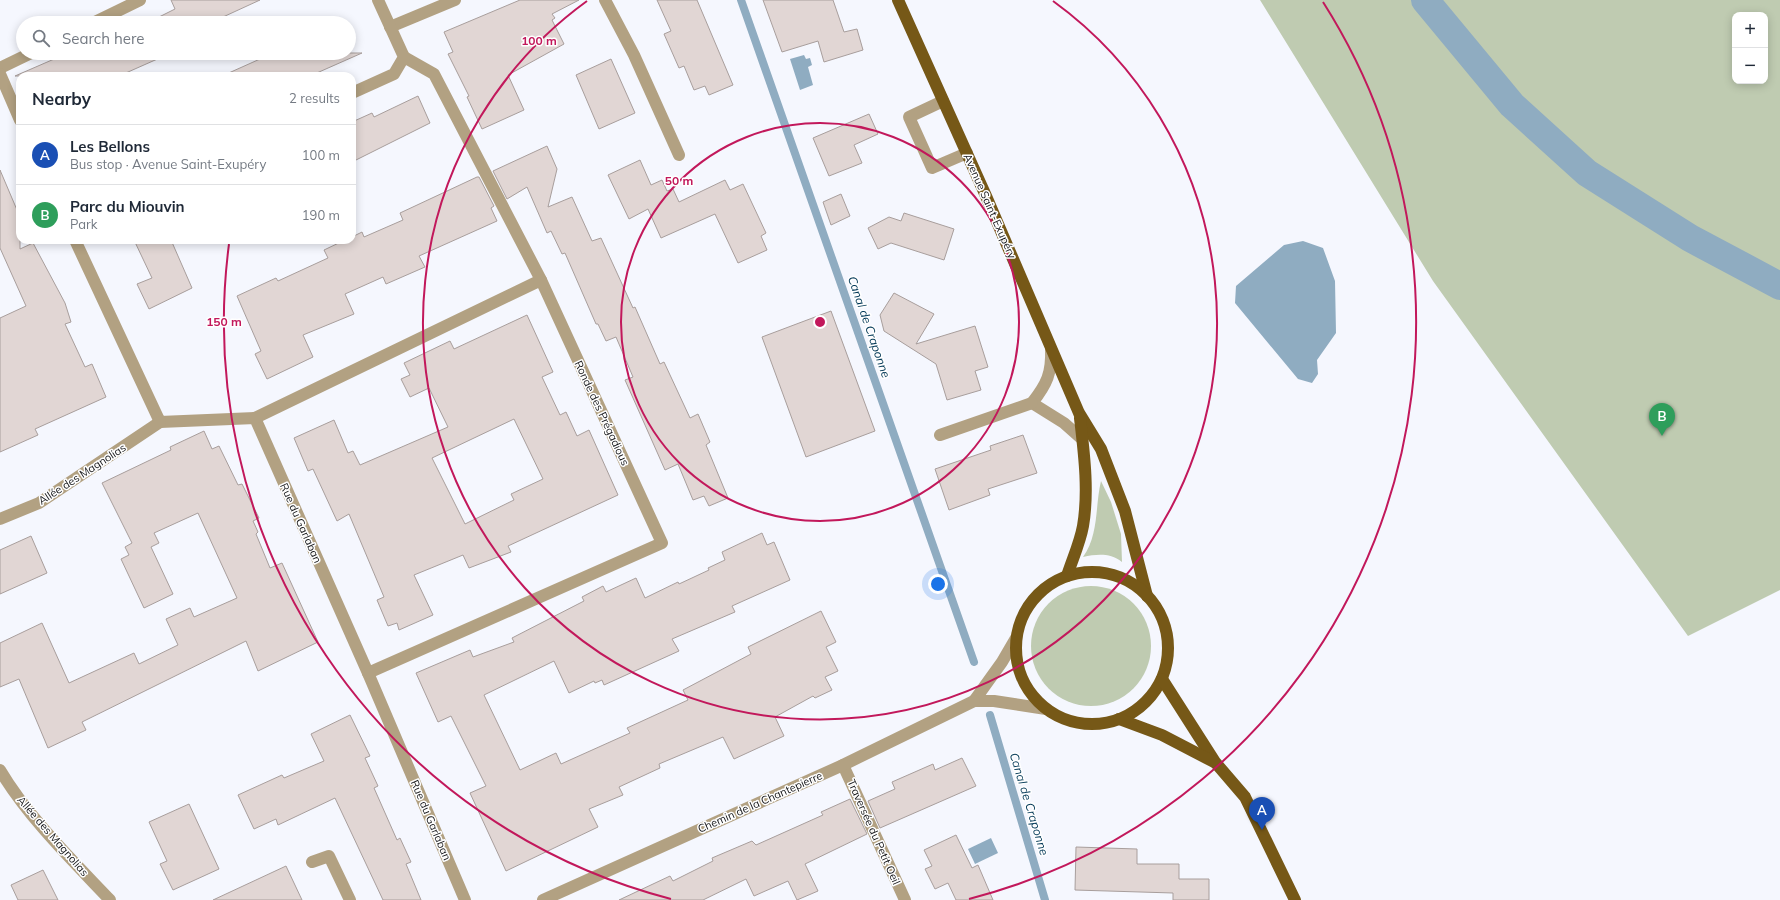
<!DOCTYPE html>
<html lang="en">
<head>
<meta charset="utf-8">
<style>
  body { margin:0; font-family:Mulish,sans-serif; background:#f6f6f7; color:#1f2937 }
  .controls { position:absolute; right:12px; top:12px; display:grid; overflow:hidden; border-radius:8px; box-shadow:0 2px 10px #0003 }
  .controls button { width:36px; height:36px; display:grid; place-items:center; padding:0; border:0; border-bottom:1px solid #e0e1e3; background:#fff; color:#1f2937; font:20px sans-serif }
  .you { position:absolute; left:938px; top:584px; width:14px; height:14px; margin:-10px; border:3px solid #fff; border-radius:50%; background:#1a73e8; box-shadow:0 0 0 6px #1a73e833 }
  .badge { display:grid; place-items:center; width:26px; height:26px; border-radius:50%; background:#1e6972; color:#fff; font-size:13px; font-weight:700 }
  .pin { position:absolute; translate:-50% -33px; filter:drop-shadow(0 1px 2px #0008) }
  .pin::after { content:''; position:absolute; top:21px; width:14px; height:12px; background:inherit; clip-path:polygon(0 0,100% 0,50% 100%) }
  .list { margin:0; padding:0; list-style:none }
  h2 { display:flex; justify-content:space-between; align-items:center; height:52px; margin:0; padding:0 16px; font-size:17px }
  h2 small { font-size:13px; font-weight:400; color:#747a83 }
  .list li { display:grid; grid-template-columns:26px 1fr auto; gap:12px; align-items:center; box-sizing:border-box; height:60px; padding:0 16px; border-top:1px solid #e0e1e3 }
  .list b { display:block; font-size:15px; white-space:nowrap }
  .list p { margin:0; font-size:13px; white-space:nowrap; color:#747a83 }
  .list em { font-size:13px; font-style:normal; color:#747a83 }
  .icon { flex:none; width:22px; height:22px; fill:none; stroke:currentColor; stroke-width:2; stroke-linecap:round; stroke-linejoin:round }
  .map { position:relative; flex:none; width:1780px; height:900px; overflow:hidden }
  .search { position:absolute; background:#fff; box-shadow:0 2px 10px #0003; left:16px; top:16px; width:340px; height:44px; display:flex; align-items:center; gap:10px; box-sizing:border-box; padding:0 14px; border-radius:22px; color:#747a83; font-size:15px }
  .panel { position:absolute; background:#fff; box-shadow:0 2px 10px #0003; left:16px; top:72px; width:340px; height:172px; border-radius:12px }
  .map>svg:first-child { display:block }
  .green { fill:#bfcbb1; fill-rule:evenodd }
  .water { fill:#8facc1 }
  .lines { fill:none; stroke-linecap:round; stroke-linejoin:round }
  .stream { stroke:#8facc1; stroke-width:8 }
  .canal { stroke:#8facc1; stroke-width:28 }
  .building { fill:#e1d6d4; stroke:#a89e9c; fill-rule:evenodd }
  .minor { stroke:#b2a182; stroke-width:12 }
  .major { stroke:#765817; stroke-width:12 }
  .ring { fill:none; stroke:#c2185b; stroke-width:2 }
  .labels { text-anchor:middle; stroke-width:3; stroke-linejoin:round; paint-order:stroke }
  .street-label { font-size:11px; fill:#131417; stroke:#fff }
  .water-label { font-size:12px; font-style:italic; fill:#003755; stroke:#fff }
  .centre { fill:#c2185b; stroke:#fff; stroke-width:2 }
  .ring-label { font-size:12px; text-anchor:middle; font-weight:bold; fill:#c2185b; stroke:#fff; stroke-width:3; stroke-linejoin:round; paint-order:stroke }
</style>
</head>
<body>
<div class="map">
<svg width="1780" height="900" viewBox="0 0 1780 900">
  <rect width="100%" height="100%" fill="#f5f7fe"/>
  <g class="green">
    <path d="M1260,0H1780V590L1688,636L1433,281ZM1735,15H1765V81H1735Z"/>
    <path d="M1101,481L1111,502L1121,534L1122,562C1110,553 1098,554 1083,557C1099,535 1095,506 1101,481Z"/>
    <circle cx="1091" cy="646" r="60"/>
  </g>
  <g class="water">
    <path d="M804,55L806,59L810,58L812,65L808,67L813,85L800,90L790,59Z"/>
    <path d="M1303,241L1323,248L1335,281L1336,333L1317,360L1318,374L1312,383L1298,379L1235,303L1236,286L1284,245Z"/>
    <path d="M991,838L998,853L975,864L968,849Z"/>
  </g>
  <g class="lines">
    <g class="stream">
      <path d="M741,0L974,662"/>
      <path d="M990,715L1045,900"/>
    </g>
    <path class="canal" d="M1425,0L1512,105L1587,173L1690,238L1780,286"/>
  </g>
  <g class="building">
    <path d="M171,0H260L223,17V19L215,23H147L175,9Z"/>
    <path d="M520,0H579L552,14L555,18L552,20L564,44L508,75L524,110L482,129L467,97L469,96L448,54L453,52L444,32Z"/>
    <path d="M657,0H697L733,85L709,95L705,86L694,90L684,66L679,68L664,34L671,31Z"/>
    <path d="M763,0H833L844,32L857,29L863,50L824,62L818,41L782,52Z"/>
    <path d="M68,53H171L119,76H15Z"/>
    <path d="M257,53H362L310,76H222L260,59Z"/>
    <path d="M611,59L635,113L599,129L576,75Z"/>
    <path d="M418,96L430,123L352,162V122L372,113L374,117Z"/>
    <path d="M869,114L878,134L854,145L862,163L829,176L813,138Z"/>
    <path d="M547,146L557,169L548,207L572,197L592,241L601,238L633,308L635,307L660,364L664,362L690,418L698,414L710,442L706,445L728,498L709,506L704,496L693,500L678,464L665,470L625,380L633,377L616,337L606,341L598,324H596L565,253L562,254L551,231L547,233L527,187L507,199L493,171Z"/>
    <path d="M640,160L651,185L662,180L667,191L673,189L679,202L725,180L730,190L743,184L766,233L761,236L767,250L738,263L715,214L661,238L648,209L629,219L608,175Z"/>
    <path d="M0,170L20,217V249L33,243L65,303L71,322L65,324L85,367L92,364L106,397L35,429L38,435L0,452V318L26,306L0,248Z"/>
    <path d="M477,177H479L494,206L491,208L497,221L419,256L425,267L386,284L383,277L345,294L354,314L303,335L313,357L267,379L255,354L261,351L237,296L276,278L278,281L328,258L324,250L345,240H352V237L362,232L364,237L403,220L400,213Z"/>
    <path d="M841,194L850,216L831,225L823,202Z"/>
    <path d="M904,213L954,229L944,260L891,243L878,249L868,228L889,217L901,221Z"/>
    <path d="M134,240H171L192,288L149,309L137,284L152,278Z"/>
    <path d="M894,293L934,314L916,344L975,326L988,367L975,371L981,390L947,400L936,364L884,331L880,315Z"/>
    <path d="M831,311L875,431L806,457L762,337Z"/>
    <path d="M527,315L553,372L542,377L560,415L566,412L577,436L589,430L618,495L508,546L511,552L469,568L463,555L414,575L433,615L399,630L397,623L388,626L377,600L384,597L349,514L337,521L313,469L308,471L294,438L334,420L348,453L353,451L360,465L448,427L429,388L410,397L401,379L410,375L404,363L450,341L454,349ZM514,419L543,479L511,494L514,500L465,524L432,458Z"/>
    <path d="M204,431L212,449L219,446L238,485L242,484L259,518L253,521L258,532L256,534L270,568L282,563L318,642L258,671L246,641L82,722L86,730L48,748L19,679L0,687V643L42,623L69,683L134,653L139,664L178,645L166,619L190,608L194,617L237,598L198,513L154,533L159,543L151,547L173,594L144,608L121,559L129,555L125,547L132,543L102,483L171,450L170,447Z"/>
    <path d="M1023,435L1037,473L988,489L990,495L949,510L935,469L991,450L990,446Z"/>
    <path d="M762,533L767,545L774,542L790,580L732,606L735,612L672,639L679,651L604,685L602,680L595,683L594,681L569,693L554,661L484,695L520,770L556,753L561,764L630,733L627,728L688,700L683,690L751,654L748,647L821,611L836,642L826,647L838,671L825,677L832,690L815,698L813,696L775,717L784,736L734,759L723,737L659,764L660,768L619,787L623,795L589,809L598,827L506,871L470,793L486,786L451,716L438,722L416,673L470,650L473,657L514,642L512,638L584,601L582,597L603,586L606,592L636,578L645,598L678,582L679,584L709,570L708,568L725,560L722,552Z"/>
    <path d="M31,536L47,573L0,594V550Z"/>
    <path d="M350,715L370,756L365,758L378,786L374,788L397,840L400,838L411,862L406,864L421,900H383L335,798L278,825L276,819L254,829L238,795L282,775L284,778L324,761L311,734Z"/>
    <path d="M962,758L976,786L880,828L868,801L895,789L892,782L933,764L935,770Z"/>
    <path d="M850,799L867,834L805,864L818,891L797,900L788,881L754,896L746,879L703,900H619L670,876L673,881L713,861L712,858L752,841L756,845L823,815L821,812Z"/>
    <path d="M189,804L219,869L173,890L160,864L167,861L149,822Z"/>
    <path d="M956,835L972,868L978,865L993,900H956L948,883L935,889L925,869L932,866L924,850Z"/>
    <path d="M1076,847L1137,849V864H1179V879H1209V900H1173V893L1075,890Z"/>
    <path d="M286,866L302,900H213Z"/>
    <path d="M43,870L58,900H18L11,885Z"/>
  </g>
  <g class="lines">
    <g class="minor">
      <path d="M605,0L634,55L679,155"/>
      <path d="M93,23L140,0"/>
      <path d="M390,27L455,0"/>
      <path d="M404,57L434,74L541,280"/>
      <path d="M0,68L31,53"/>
      <path d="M0,74L20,120"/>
      <path d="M352,93L394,74L404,57L378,0"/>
      <path d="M943,101L909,117L932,168L967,153"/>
      <path d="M75,240L160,422L255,418L368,673L465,900"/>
      <path d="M1051,349C1052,373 1047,384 1032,403L1064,423L1082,439"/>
      <path d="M255,418L541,280L662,543L368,673"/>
      <path d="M940,435L1032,403"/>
      <path d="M0,519L39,503L160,422"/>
      <path d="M1016,638L1002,662L974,701H994L1046,709"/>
      <path d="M843,765L905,900"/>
      <path d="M0,770C27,816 73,861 110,900"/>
      <path d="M312,862L329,856L350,900"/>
      <path d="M543,900L843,765L974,701"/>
    </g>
    <g class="major">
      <path d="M898,0L986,196L1079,413L1101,449L1125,511L1147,596"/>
      <circle cx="1092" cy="648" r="76"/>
      <path d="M1067,576C1072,560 1080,543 1083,526C1089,491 1084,453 1080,418"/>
      <path d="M1162,679L1215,762L1245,797L1295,900"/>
      <path d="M1119,719L1162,735L1214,762"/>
    </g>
  </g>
  <g class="ring">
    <circle cx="820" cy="322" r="199"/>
    <path d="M1053 1A397 397 0 1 1 587 1"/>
    <path d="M671 899A596 596 0 0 1 229 244M1323 2A596 596 0 0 1 969 899"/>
  </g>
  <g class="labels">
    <g class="street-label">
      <text transform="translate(990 206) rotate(66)" y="4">Avenue Saint-Exupéry</text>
      <text transform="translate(602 413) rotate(65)" y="4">Ronde des Prégadious</text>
      <text transform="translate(82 474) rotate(-33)" y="4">Allée des Magnolias</text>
      <text transform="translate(301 523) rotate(66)" y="4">Rue du Garlaban</text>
      <text transform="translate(760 802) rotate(-24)" y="4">Chemin de la Chantepierre</text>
      <text transform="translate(431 820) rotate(67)" y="4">Rue du Garlaban</text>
      <text transform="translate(874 832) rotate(66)" y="4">Traversée du Petit Oeil</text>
      <text transform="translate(53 836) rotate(49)" y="4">Allée des Magnolias</text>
    </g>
    <g class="water-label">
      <text transform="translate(869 327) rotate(71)" y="4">Canal de Craponne</text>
      <text transform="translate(1029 804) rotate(73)" y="4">Canal de Craponne</text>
    </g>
  </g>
  <circle cx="820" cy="322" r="6" class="centre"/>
  <g class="ring-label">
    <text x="539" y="45">100 m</text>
    <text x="679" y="185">50 m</text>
    <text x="224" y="326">150 m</text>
  </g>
</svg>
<div class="controls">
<button>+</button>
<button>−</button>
</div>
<div class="you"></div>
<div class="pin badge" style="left:1262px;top:830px;background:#1a4fb4">A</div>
<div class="pin badge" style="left:1662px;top:436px;background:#2e9e5b">B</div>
<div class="search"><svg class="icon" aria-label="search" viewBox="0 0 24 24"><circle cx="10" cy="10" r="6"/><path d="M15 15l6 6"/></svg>Search here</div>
<section class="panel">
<h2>Nearby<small>2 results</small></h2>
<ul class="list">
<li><span class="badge" style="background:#1a4fb4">A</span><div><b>Les Bellons</b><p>Bus stop · Avenue Saint-Exupéry</p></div><em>100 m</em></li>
<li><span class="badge" style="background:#2e9e5b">B</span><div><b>Parc du Miouvin</b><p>Park</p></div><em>190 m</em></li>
</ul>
</section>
</div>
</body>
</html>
